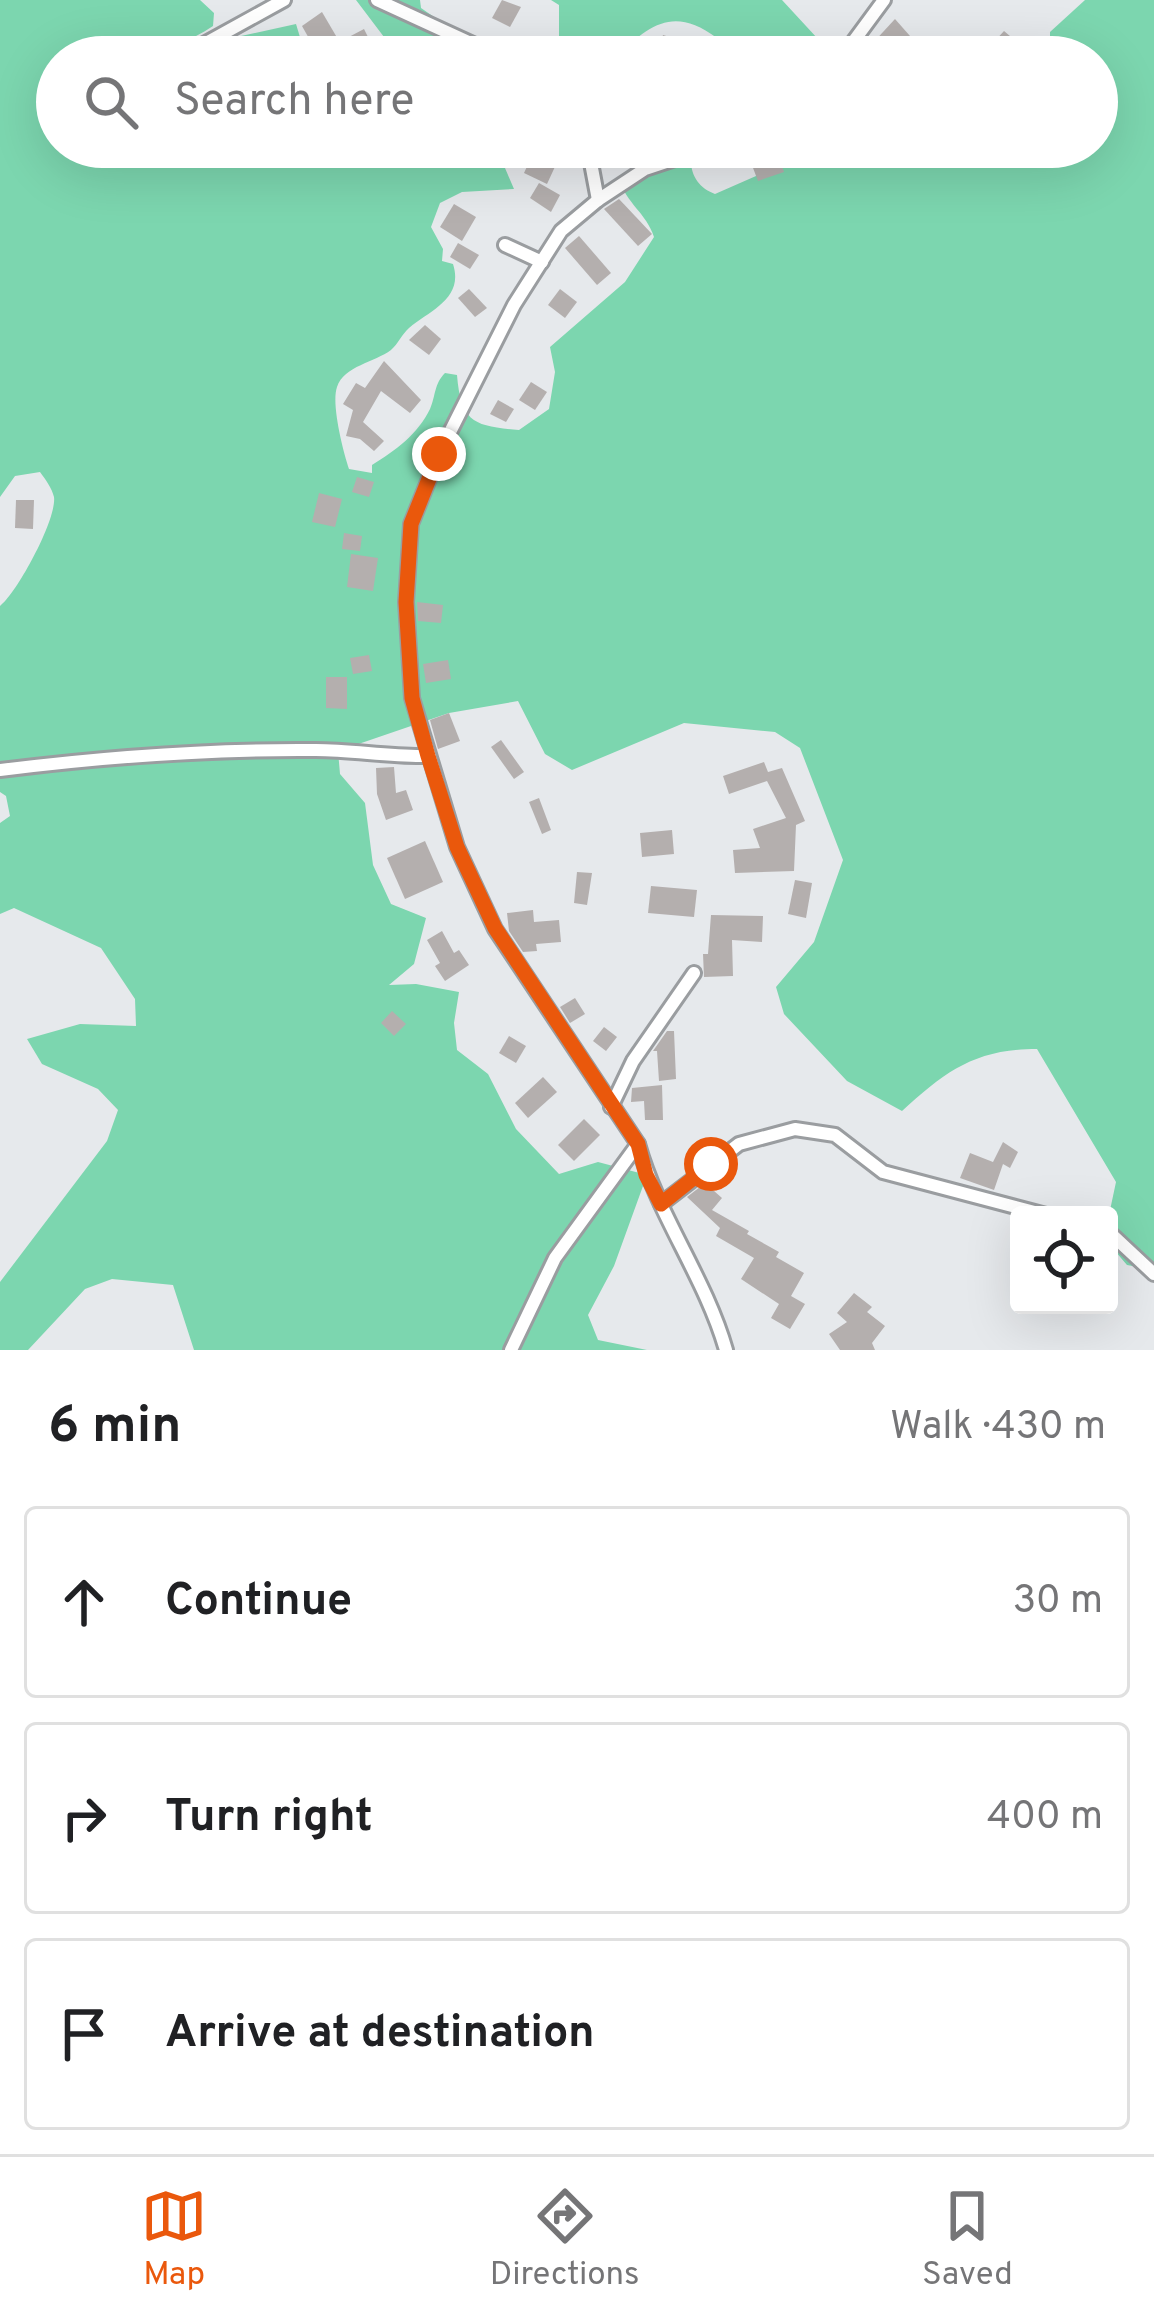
<!DOCTYPE html>
<html lang="en">
<head>
<meta charset="utf-8">
<style>
  body { margin:0; font-family:Overpass,sans-serif; background:#f2f2f2; color:#202124 }
  .controls { position:absolute; right:36px; bottom:36px; display:grid; overflow:hidden; border-radius:12px; box-shadow:0 12px 48px #0002 }
  .controls button { width:108px; height:108px; display:grid; place-items:center; padding:0; border:0; border-bottom:3px solid #e0e0e0; background:#fff; color:#202124; font:60px sans-serif }
  .stop { position:absolute; width:36px; height:36px; margin:-27px; border:9px solid #ea580c; border-radius:50%; background:#fff }
  .stop.end { background:#ea580c; border-color:#fff; box-shadow:0 3px 12px #0008 }
  .list { margin:0; padding:0; list-style:none }
  h2 { display:flex; justify-content:space-between; align-items:center; height:156px; margin:0; padding:0 48px; font-size:51px }
  h2 small { font-size:39px; font-weight:400; color:#757577 }
  .list li { display:grid; grid-template-columns:78px 1fr auto; gap:36px; align-items:center; box-sizing:border-box; height:192px; margin:0 24px 24px; padding:0 24px; border:3px solid #e0e0e0; border-radius:12px }
  .list b { display:block; font-size:45px; white-space:nowrap }
  .list em { font-size:39px; font-style:normal; color:#757577 }
  .icon { flex:none; width:66px; height:66px; fill:none; stroke:currentColor; stroke-width:2; stroke-linecap:round; stroke-linejoin:round }
  .map { position:relative; flex:none; width:1154px; height:1350px; overflow:hidden }
  .search { position:absolute; background:#fff; box-shadow:0 12px 48px #0002; left:36px; right:36px; top:36px; height:132px; display:flex; align-items:center; gap:30px; box-sizing:border-box; padding:0 42px; border-radius:66px; color:#757577; font-size:45px }
  .sheet { height:804px; background:#fff }
  nav { display:flex; justify-content:space-around; align-items:center; box-sizing:border-box; height:168px; border-top:3px solid #e0e0e0; background:#fff; font-size:33px; color:#757577 }
  nav a { display:grid; justify-items:center; gap:6px }
  nav .on { color:#ea580c }
  .map>svg:first-child { display:block }
  .green { fill:#7cd6af }
  .building { fill:#b4afae }
  .lines { fill:none; stroke-linecap:round; stroke-linejoin:round }
  .street-casing { stroke:#9a9da0; stroke-width:18 }
  .street { stroke:#fff; stroke-width:12 }
  .route { stroke:#ea580c; stroke-width:15 }
</style>
</head>
<body>
<div class="map">
<svg width="1154" height="1350" viewBox="0 0 1154 1350">
  <rect width="100%" height="100%" fill="#e6e9ec"/>
  <g class="green">
    <path d="M0,0H200L214,13L213,26C164,59 114,57 57,57V147H195C212,168 235,162 255,147H507L505,168L514,189L462,192L440,203L431,227L443,249L442,261L453,264C464,298 431,310 409,328C402,334 398,344 391,350C375,362 344,366 337,387C331,404 343,451 349,469L372,473V465C395,451 418,434 430,409C436,395 434,384 445,373L457,375C461,423 474,426 519,430L549,409L555,372L550,347L625,282L654,237C647,214 626,203 619,179L661,147H694C686,167 695,187 715,194L783,164L812,165L825,147H1097V57H1050V32L1085,0H1154V1270L1127,1265L1109,1244V1215L1116,1182L1037,1049C975,1049 946,1071 902,1111L847,1081L784,1014L776,987L814,942L843,860L800,748L775,732L684,723L572,770L545,754L518,701L449,713L338,751L340,774L365,803L373,865L391,904L426,918L414,964L389,985L416,984L459,992L454,1023L457,1050L488,1074L516,1129L559,1174L598,1162L647,1175L614,1266L588,1315L598,1340L647,1350H194L173,1285L112,1279L85,1289L28,1350H0V1282L107,1141L118,1110L98,1089L42,1064L27,1039L80,1024L136,1026L135,999L101,948L14,908L0,914V823L10,816L6,796L0,792V606C17,593 57,519 54,497C52,488 45,479 40,472L15,476L0,497Z"/>
    <path d="M356,0H420L421,8L460,35L459,57H382L384,37Z"/>
    <path d="M551,0H782L818,39L813,57H711L717,38C674,6 650,24 616,57H559V5Z"/>
    <path d="M296,24L306,57H229L227,39Z"/>
  </g>
  <g class="building">
    <path d="M502,0L521,7L510,27L492,18Z"/>
    <path d="M322,12L339,41L316,51L302,26Z"/>
    <path d="M895,19L910,36L883,57L871,45Z"/>
    <path d="M364,29L373,47L350,57L345,39Z"/>
    <path d="M1004,31L1035,57H966L988,38L992,44Z"/>
    <path d="M663,35L705,48L702,57H656Z"/>
    <path d="M536,147L559,158L547,184L524,173Z"/>
    <path d="M723,147H742L748,160L733,168Z"/>
    <path d="M777,151L784,172L758,181L750,160Z"/>
    <path d="M539,183L560,195L551,212L530,198Z"/>
    <path d="M619,199L652,234L638,246L604,209Z"/>
    <path d="M454,204L476,217L462,241L440,227Z"/>
    <path d="M579,236L611,273L597,285L565,248Z"/>
    <path d="M458,243L479,255L470,269L450,257Z"/>
    <path d="M469,289L487,308L475,317L458,298Z"/>
    <path d="M560,289L577,302L565,318L548,305Z"/>
    <path d="M425,325L441,339L429,355L409,340Z"/>
    <path d="M384,361L421,400L410,413L381,391L363,422L384,441L374,451L360,439L346,436L353,410L343,404L356,383L365,388Z"/>
    <path d="M531,382L547,392L535,410L519,400Z"/>
    <path d="M498,400L514,409L506,422L490,414Z"/>
    <path d="M357,477L374,482L369,497L352,492Z"/>
    <path d="M319,493L342,499L335,527L312,522Z"/>
    <path d="M16,500H34L33,529L15,528Z"/>
    <path d="M344,533L362,536L360,551L342,549Z"/>
    <path d="M351,554L378,558L373,591L347,587Z"/>
    <path d="M417,602L443,605L441,623L418,621Z"/>
    <path d="M369,655L372,671L353,674L350,658Z"/>
    <path d="M448,660L451,679L426,683L423,664Z"/>
    <path d="M326,677H347V709L326,708Z"/>
    <path d="M449,713L460,741L438,749L430,720Z"/>
    <path d="M501,740L524,772L514,779L491,747Z"/>
    <path d="M764,762L768,772L782,768L805,821L796,825L794,871L735,873L733,850L760,848L753,829L786,818L767,781L729,794L723,776Z"/>
    <path d="M394,767L396,793L406,790L413,810L386,820L377,794L376,768Z"/>
    <path d="M539,798L551,830L542,834L529,802Z"/>
    <path d="M672,830L674,854L642,857L640,833Z"/>
    <path d="M425,841L443,882L405,899L387,858Z"/>
    <path d="M577,872L592,873L587,905L574,903Z"/>
    <path d="M795,880L812,883L806,918L788,914Z"/>
    <path d="M651,886L697,890L694,917L648,913Z"/>
    <path d="M533,910L534,922L559,920L561,942L536,944L537,951L523,952L509,931L507,913Z"/>
    <path d="M711,915L763,916L762,942L732,940L733,976L704,977L703,954H708Z"/>
    <path d="M442,931L454,953L459,950L469,965L445,981L435,966L440,963L427,940Z"/>
    <path d="M575,998L585,1014L570,1023L560,1007Z"/>
    <path d="M392,1011L406,1024L394,1036L381,1023Z"/>
    <path d="M604,1027L617,1037L606,1051L593,1041Z"/>
    <path d="M667,1031H674L676,1079L659,1081L657,1051H653Z"/>
    <path d="M509,1036L526,1046L516,1063L499,1053Z"/>
    <path d="M543,1077L557,1092L528,1118L515,1103Z"/>
    <path d="M662,1085L663,1120H645L644,1101L631,1102L632,1088Z"/>
    <path d="M584,1119L600,1135L574,1161L558,1145Z"/>
    <path d="M1003,1142L1018,1152L1010,1168L1003,1164L994,1190L960,1178L970,1153L993,1162Z"/>
    <path d="M705,1183L722,1198L712,1210L749,1231L747,1234L779,1252L776,1257L804,1273L791,1296L805,1304L790,1329L771,1318L779,1304L741,1279L754,1258L716,1236L720,1228L687,1197Z"/>
    <path d="M854,1293L872,1307L867,1312L885,1326L872,1343L875,1350H840L829,1334L847,1322L837,1313Z"/>
  </g>
  <g class="lines">
    <defs>
      <g id="street">
        <path d="M377,0L501,57"/>
        <path d="M197,48L284,0"/>
        <path d="M842,57L884,0"/>
        <path d="M588,147L598,200"/>
        <path d="M711,147L645,169L598,200L561,231L514,305L439,454L411,524L406,602L412,698L457,847L495,929L638,1144C658,1216 705,1277 726,1350"/>
        <path d="M505,245L542,262"/>
        <path d="M0,770C104,757 211,749 316,750C353,750 390,757 427,756"/>
        <path d="M611,1107L633,1061L694,973"/>
        <path d="M661,1204L739,1144L795,1129L835,1135L883,1172L1046,1215"/>
        <path d="M1109,1232L1154,1274"/>
        <path d="M511,1350L555,1258L638,1144"/>
      </g>
    </defs>
    <use href="#street" class="street-casing"/>
    <use href="#street" class="street"/>
  </g>
  <g class="lines">
    <path class="route" d="M439,454L411,524L406,602L412,698L428,756L457,847L495,928L638,1144L646,1175L661,1204L711,1164"/>
  </g>
</svg>
<div class="controls">
<button><svg class="icon" aria-label="locate" viewBox="0 0 24 24"><circle cx="12" cy="12" r="6"/><path d="M12 2v4M12 18v4M2 12h4M18 12h4"/></svg></button>
</div>
<div class="stop" style="left:711px;top:1164px"></div>
<div class="stop end" style="left:439px;top:454px"></div>
<div class="search"><svg class="icon" aria-label="search" viewBox="0 0 24 24"><circle cx="10" cy="10" r="6"/><path d="M15 15l6 6"/></svg>Search here</div>
</div>
<section class="sheet">
<h2>6 min<small>Walk · 430 m</small></h2>
<ul class="list">
<li><svg class="icon" aria-label="ahead" viewBox="0 0 24 24"><path d="M12 20V5M6 11l6-6 6 6"/></svg><div><b>Continue</b></div><em>30 m</em></li>
<li><svg class="icon" aria-label="right" viewBox="0 0 24 24"><path d="M7 20v-9h11M14 6l5 5-5 5"/></svg><div><b>Turn right</b></div><em>400 m</em></li>
<li><svg class="icon" aria-label="arrive" viewBox="0 0 24 24"><path d="M6 21V4h12l-3 4 3 4H6"/></svg><div><b>Arrive at destination</b></div></li>
</ul>
</section>
<nav>
<a class="on"><svg class="icon" aria-label="map" viewBox="0 0 24 24"><path d="M3 6l6-2 6 2 6-2v14l-6 2-6-2-6 2zM9 4v14M15 6v14"/></svg>Map</a>
<a><svg class="icon" aria-label="directions" viewBox="0 0 24 24"><path d="M12 3l9 9-9 9-9-9zM9 14v-3h6M13 9l2 2-2 2"/></svg>Directions</a>
<a><svg class="icon" aria-label="saved" viewBox="0 0 24 24"><path d="M7 4h10v16l-5-4-5 4z"/></svg>Saved</a>
</nav>
</body>
</html>
